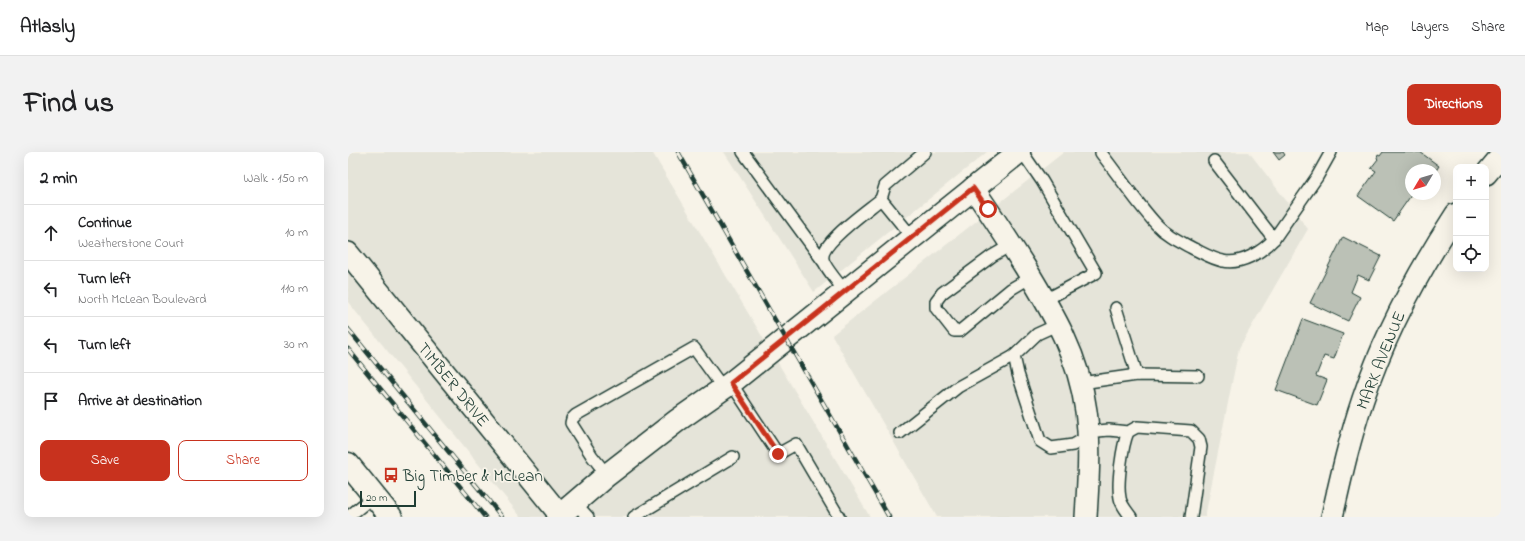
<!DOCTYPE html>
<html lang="en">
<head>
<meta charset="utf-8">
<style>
  body { margin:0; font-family:"Indie Flower",sans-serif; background:#f2f2f2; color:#202124 }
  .controls { position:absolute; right:12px; top:12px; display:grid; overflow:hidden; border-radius:8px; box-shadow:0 4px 16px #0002 }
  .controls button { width:36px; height:36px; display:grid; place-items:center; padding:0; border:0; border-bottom:1px solid #e0e0e0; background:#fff; color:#202124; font:20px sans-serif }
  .compass { position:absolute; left:1057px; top:12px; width:36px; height:36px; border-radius:50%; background:#fff; box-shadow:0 4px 16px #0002; rotate:232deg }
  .scale { position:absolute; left:12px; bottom:10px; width:56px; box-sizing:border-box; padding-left:4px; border:2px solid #1f3d34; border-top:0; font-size:11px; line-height:14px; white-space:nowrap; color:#1f3d34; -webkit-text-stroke:3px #f7f3e8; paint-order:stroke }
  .stop { position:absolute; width:12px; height:12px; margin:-9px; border:3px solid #c8321e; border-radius:50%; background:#fff }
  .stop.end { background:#c8321e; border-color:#fff; box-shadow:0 1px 4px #0008 }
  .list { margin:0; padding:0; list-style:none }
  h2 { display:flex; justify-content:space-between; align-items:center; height:52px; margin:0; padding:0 16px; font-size:17px }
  h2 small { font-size:13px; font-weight:400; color:#757577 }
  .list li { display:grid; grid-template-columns:26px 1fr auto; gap:12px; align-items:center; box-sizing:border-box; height:56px; padding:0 16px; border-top:1px solid #e0e0e0 }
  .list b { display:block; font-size:15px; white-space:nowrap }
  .list p { margin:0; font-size:13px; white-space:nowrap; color:#757577 }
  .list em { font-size:13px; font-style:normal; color:#757577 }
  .actions { display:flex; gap:8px; padding:12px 16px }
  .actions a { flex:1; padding:9px 0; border:1px solid #c8321e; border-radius:8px; text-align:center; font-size:14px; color:#c8321e }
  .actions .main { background:#c8321e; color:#fff }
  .icon { flex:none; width:22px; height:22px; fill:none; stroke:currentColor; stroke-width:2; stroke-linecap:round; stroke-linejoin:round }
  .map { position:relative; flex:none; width:1153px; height:365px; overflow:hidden; border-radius:8px }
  header { display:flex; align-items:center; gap:24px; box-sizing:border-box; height:56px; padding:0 20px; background:#fff; border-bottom:1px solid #e0e0e0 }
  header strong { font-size:19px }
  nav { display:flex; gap:22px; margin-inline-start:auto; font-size:14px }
  .intro { display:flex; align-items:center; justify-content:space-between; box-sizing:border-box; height:96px; padding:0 24px }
  h1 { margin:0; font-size:28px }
  .button { padding:10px 18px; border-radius:8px; background:#c8321e; color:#fff; font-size:14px; font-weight:700 }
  main { display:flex; gap:24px; padding:0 24px }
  aside { flex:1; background:#fff; border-radius:8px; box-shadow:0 4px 16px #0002 }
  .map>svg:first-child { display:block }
  .built { fill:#e5e4d9 }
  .building { fill:#bbc1b6; stroke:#1f3d34 }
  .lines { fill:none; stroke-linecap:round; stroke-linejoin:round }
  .service-casing { stroke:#1f3d34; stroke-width:14 }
  .minor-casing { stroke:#1f3d34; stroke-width:24 }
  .secondary-casing { stroke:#1f3d34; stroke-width:25 }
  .service { stroke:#f7f3e8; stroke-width:11 }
  .minor { stroke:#f7f3e8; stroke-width:21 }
  .secondary { stroke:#f7f3e8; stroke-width:22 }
  .rail-casing { stroke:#1f3d34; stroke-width:4.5 }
  .rail { stroke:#f7f3e8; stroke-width:3; stroke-dasharray:9; stroke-linecap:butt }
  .route { stroke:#c8321e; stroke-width:5 }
  .labels { text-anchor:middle; stroke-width:3.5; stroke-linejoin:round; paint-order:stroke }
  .street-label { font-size:17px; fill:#1f3d34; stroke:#f7f3e8 }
  .poi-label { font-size:17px; fill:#1f3d34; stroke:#f7f3e8; text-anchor:start }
</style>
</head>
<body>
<header>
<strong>Atlasly</strong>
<nav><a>Map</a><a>Layers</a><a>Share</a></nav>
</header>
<div class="intro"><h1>Find us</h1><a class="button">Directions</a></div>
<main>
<aside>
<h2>2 min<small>Walk · 150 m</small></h2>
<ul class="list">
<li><svg class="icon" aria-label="ahead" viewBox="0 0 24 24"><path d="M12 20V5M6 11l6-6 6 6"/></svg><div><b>Continue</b><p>Weatherstone Court</p></div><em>10 m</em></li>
<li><svg class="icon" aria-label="left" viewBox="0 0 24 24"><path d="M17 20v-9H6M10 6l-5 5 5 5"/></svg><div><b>Turn left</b><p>North McLean Boulevard</p></div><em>110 m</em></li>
<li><svg class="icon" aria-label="left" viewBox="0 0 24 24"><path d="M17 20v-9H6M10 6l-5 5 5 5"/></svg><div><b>Turn left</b></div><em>30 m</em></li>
<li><svg class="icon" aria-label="arrive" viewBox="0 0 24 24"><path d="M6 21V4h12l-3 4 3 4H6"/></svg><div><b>Arrive at destination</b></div></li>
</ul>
<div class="actions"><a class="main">Save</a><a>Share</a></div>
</aside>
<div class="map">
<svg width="1153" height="365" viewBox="0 0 1153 365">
  <rect width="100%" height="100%" fill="#f7f3e8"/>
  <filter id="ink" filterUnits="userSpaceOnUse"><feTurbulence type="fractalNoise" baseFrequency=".025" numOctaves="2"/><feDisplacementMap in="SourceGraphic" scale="8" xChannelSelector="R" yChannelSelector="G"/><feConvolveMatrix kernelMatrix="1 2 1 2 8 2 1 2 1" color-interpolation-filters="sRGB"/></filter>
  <g filter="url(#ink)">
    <g class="built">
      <path d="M0,0H304L522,365H173L0,150Z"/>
      <path d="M376,0H639L466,140Z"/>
      <path d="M716,0H901L960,77L891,196L857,365H589L484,183Z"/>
    </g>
    <g class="building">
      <path d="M925,0H935L937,3L931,8Z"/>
      <path d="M1035,0H1072L1091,14L1087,20V18H1063V42H1064L1045,69L1010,44L1028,19L1023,16L1030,7L1029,6L1030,3L1032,4Z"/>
      <path d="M995,85L1033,104L1021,128L1010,123L1003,140L1012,145L1000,169L962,151Z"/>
      <path d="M955,167L995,182L986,207L976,204L968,224L979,228L969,253L928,238Z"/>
    </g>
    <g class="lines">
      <defs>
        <g id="service">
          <path d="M395,0L475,109"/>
          <path d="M674,0L694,29L748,121L697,148"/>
          <path d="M753,1C771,24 788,50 808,72C818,83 831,89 844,96C853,100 864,107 875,109C893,113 914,100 926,87L969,25L983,0"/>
          <path d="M866,9L926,87"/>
          <path d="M564,85L533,47L537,34L577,0"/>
          <path d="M663,93L644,104L594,141L588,149V156L606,179H612L663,137L683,125"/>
          <path d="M497,140C492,132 476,115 475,107C472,91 520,58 533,47"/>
          <path d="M768,156L789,223"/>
          <path d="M711,172L689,182L666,204L670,222L692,289L703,296L725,293L750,279L761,278L780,280"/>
          <path d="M383,231L430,302L448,292L491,365"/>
          <path d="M733,231L789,223L850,224"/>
          <path d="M552,281L610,235L666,204"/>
          <path d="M259,323L244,304L223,271L224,267L228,263L346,196L375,236"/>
          <path d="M227,351L240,365"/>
          <path d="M0,365L26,344"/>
          <path d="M286,365L385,305"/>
          <path d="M783,365C779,359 773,353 772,346C769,332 774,294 780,280L789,275L843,279L851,287L853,295L843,365"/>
        </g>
        <g id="minor">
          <path d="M1138,22L1153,4"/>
          <path d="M625,36C643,62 660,88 677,115C705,161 731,204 738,259C743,294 740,330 738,365"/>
          <path d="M0,101L212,363"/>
          <path d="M984,365C993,325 1002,285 1015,247C1037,181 1070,120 1108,62"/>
        </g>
        <g id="secondary">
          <path d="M0,312L43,365"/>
          <path d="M210,365L259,323L330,268L383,231L671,0"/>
        </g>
      </defs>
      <use href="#service" class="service-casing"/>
      <use href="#minor" class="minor-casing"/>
      <use href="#secondary" class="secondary-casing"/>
      <use href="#service" class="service"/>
      <use href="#minor" class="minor"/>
      <use href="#secondary" class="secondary"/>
      <defs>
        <g id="rail">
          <path d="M330,0L541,365"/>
          <path d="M0,177L154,365"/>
          <path d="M0,197L137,365"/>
        </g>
      </defs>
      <use href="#rail" class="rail-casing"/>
      <use href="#rail" class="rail"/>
    </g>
  </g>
  <g class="lines" filter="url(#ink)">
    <path class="route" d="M430,302L383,231L625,36L640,57"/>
  </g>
  <defs>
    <symbol id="bus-bare" viewBox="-9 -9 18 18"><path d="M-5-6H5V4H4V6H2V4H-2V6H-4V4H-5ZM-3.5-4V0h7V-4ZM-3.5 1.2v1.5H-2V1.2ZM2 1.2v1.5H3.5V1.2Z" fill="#c8321e" stroke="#f7f3e8" stroke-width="2.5" paint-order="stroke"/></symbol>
  </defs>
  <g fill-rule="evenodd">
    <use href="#bus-bare" x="32" y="312" width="22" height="22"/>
  </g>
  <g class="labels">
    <g class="street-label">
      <text transform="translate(1032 208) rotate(-68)" y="6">MARK AVENUE</text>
      <text transform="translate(106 232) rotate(51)" y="6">TIMBER DRIVE</text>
    </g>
    <g class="poi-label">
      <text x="55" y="329">Big Timber &amp; McLean</text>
    </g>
  </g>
</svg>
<div class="controls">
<button>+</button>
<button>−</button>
<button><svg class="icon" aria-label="locate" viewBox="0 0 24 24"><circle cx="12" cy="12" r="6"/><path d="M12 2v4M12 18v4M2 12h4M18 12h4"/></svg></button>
</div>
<svg class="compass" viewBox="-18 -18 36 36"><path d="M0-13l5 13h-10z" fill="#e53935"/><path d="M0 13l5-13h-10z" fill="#757577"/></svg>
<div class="scale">20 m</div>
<div class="stop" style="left:640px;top:57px"></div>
<div class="stop end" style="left:430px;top:302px"></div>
</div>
</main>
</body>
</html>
